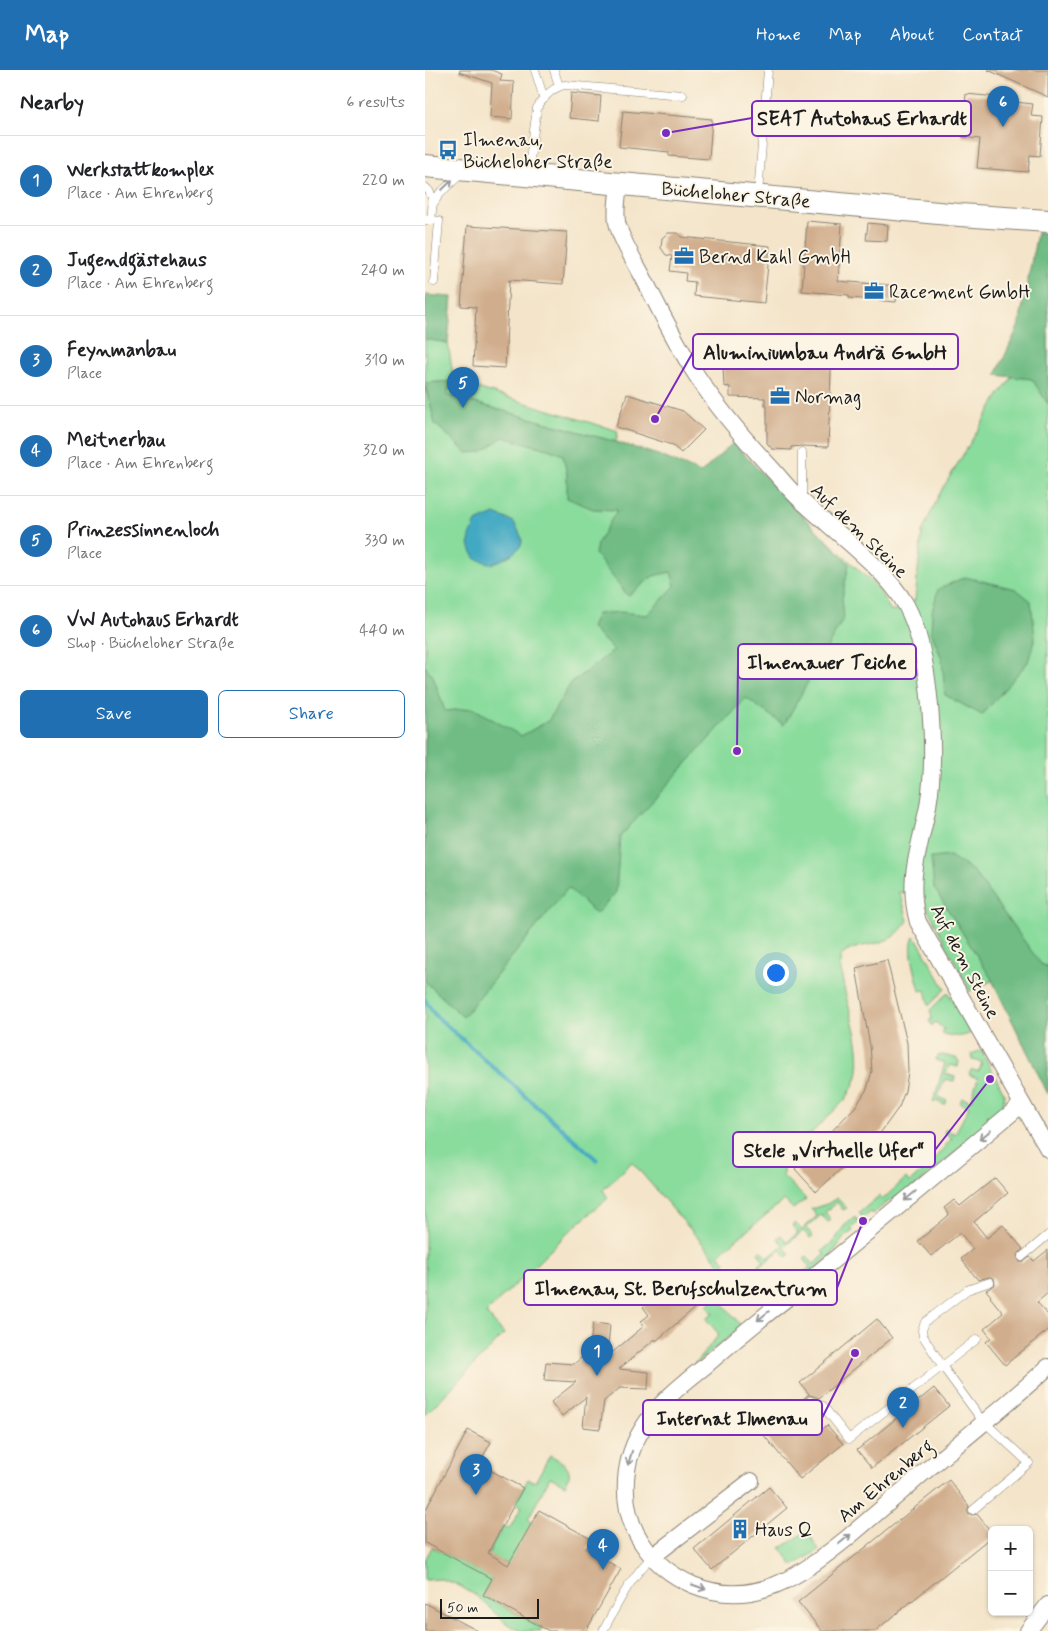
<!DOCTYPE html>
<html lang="en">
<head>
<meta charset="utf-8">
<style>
  body { margin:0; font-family:Mynerve,sans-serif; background:#f6f6f6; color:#202124 }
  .controls { position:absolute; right:15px; bottom:15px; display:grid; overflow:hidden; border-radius:8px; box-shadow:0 1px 4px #0004 }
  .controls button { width:45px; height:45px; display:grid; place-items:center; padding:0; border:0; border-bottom:1px solid #e0e0e0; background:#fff; color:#202124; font:25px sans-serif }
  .scale { position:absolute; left:15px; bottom:12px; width:99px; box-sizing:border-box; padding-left:5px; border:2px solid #1c1c1c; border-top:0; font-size:14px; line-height:18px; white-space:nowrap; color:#1c1c1c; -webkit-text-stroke:4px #fcf5e5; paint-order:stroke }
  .you { position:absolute; left:350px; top:902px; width:18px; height:18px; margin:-12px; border:4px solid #fff; border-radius:50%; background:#1a73e8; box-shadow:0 0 0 8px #1a73e833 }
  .badge { display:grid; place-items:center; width:32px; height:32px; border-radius:50%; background:#1f6fb2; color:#fff; font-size:16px; font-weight:700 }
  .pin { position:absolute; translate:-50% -41px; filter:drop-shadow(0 1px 2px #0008) }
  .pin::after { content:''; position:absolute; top:26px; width:18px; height:15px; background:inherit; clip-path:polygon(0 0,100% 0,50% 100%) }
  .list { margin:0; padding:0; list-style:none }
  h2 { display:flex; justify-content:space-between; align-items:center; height:65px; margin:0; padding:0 20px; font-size:21px }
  h2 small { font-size:16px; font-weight:400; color:#757577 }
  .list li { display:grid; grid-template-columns:32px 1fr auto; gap:15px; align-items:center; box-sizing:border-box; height:90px; padding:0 20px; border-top:1px solid #e0e0e0 }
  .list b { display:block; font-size:19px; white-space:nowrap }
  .list p { margin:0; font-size:16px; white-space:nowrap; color:#757577 }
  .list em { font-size:16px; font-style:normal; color:#757577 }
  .actions { display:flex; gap:10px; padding:15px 20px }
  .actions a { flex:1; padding:11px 0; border:1px solid #1f6fb2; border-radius:8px; text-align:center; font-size:18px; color:#1f6fb2 }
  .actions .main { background:#1f6fb2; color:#fff }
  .map { position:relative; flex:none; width:623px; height:1561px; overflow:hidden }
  header { display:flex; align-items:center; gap:30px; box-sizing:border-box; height:70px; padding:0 25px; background:#1f6fb2; color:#fff }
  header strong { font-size:24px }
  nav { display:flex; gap:28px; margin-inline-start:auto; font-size:18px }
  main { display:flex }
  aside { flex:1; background:#fff }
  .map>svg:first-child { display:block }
  .green { fill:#8adc9d; stroke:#537c5c }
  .forest { fill:#6fbc84; stroke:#466c50 }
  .water { fill:#43a9c3; stroke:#306270 }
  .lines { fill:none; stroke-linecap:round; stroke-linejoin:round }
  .stream { stroke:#43a9c3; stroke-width:4 }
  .building { fill:#d0ad8c }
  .service-casing { stroke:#888073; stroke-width:9 }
  .minor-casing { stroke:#888073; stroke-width:18 }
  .secondary-casing { stroke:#888073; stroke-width:24 }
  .service { stroke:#fff; stroke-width:8 }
  .minor { stroke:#fff; stroke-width:16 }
  .secondary { stroke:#fff; stroke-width:22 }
  .oneway { stroke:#999 }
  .labels { text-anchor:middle; stroke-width:4; stroke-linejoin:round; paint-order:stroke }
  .poi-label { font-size:19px; fill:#1c1c1c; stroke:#fcf5e5; text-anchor:start }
  .street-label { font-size:19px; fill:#1c1c1c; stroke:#fcf5e5 }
  .leader { fill:none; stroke:#7b2cbf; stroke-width:2 }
  .callout-dot { fill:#7b2cbf; stroke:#fcf5e5; stroke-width:2 }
  .callout { fill:#fcf5e5; stroke:#7b2cbf; stroke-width:2 }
  .callout-label { font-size:20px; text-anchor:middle; font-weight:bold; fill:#1c1c1c }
</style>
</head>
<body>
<header>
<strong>Map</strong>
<nav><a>Home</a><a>Map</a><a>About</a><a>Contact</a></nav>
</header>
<main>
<aside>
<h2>Nearby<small>6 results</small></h2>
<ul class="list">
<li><span class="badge">1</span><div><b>Werkstattkomplex</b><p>Place · Am Ehrenberg</p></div><em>220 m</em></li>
<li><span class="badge">2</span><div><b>Jugendgästehaus</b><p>Place · Am Ehrenberg</p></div><em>240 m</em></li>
<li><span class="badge">3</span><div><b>Feynmanbau</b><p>Place</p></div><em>310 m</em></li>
<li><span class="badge">4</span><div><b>Meitnerbau</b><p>Place · Am Ehrenberg</p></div><em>320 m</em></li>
<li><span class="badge">5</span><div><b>Prinzessinnenloch</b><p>Place</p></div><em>330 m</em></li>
<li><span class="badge">6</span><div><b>VW Autohaus Erhardt</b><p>Shop · Bücheloher Straße</p></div><em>440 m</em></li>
</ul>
<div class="actions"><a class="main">Save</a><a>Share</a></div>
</aside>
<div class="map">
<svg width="623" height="1561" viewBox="0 0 623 1561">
  <rect width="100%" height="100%" fill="#fcf5e5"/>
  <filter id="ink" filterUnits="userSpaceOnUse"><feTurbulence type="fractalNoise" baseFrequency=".02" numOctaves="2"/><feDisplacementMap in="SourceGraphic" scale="10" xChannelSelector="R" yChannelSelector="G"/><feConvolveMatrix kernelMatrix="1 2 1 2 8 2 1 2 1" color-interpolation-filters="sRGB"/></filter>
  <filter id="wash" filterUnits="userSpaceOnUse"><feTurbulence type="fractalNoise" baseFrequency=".0096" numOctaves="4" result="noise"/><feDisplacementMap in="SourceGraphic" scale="20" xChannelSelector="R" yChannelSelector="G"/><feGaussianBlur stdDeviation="1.12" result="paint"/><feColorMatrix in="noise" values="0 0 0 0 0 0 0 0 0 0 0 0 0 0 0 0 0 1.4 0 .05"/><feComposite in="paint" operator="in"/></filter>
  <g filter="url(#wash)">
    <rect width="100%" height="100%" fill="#f4e5ca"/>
    <g class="green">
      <path d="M623,264V897L609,891L545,921L496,826L474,822L473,823L476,825L483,851C478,857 473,864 466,868C450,877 428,873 415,887C415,926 440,968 432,1006C430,1014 425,1022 420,1030L362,1087L358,1096V1106L381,1129L368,1139L359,1130L294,1184L301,1193L297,1196L207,1092L178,1120L183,1128L147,1159L61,1243L79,1264L0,1345V316L4,331L373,443L452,517L466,541L479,538L490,530L497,462L515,423L574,325L614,271Z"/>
      <path d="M0,269L23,273L29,311L193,361L191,372L21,325L28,311L0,313Z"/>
      <path d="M489,866L492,869L520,919L504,936L500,920L495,921C492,907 482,879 489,866Z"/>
      <path d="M523,922L546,963C536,968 527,967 517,963L519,959L510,952L507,956L504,950L507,949L505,940Z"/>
      <path d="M556,980L579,1023V1031L573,1045L492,1115L461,1133L448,1144L446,1142L438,1148L434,1143L454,1126L457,1130L481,1108L485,1112L504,1095L497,1088L500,1085L507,1092L527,1068L519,1062L521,1059L530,1064L544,1037L535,1033L537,1028L546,1031L553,1008L544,1005L546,1000L554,1001L557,992L547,990V984Z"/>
      <path d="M517,985L531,988L534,991L533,997L524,995L521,1004L530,1007L529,1011L520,1009L513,1026L522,1031L520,1035L511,1031L508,1032L520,993L510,990L513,986Z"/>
      <path d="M412,1128L422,1138L418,1140L412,1132L400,1142L406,1150L403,1152L396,1145L381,1158L388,1166L385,1168L378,1161L359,1177L365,1184L362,1187L355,1180L329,1202L335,1210L331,1213L325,1205L321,1208L313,1200L317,1196L324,1204L339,1191L333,1183L336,1180L343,1188L358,1175L352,1168L356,1165L362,1172L373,1163L367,1155L370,1153L377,1160L392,1146L386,1139L402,1134Z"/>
      <path d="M430,1147L434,1152L426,1158L428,1161L420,1166L406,1186L342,1236L334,1227L337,1224L344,1231L359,1218L353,1210L360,1205L366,1213L385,1197L379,1189L382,1187L389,1194L400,1185L397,1181L410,1170L419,1156Z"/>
      <path d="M265,1203H273L314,1253L316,1257L267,1297L293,1266V1263L281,1249L288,1244L282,1236L287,1231Z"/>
      <path d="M125,1385C139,1393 151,1398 140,1415L125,1407L103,1449L107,1453L95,1501L77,1491L58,1525L117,1558L115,1561H95L80,1552L50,1525L31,1514L16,1509L0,1510V1490L7,1477L54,1501L78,1456L84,1459L97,1437L90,1433L103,1409L110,1412Z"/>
      <path d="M382,1461L394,1480L368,1496L356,1478Z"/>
    </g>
    <g class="forest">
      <path d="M623,162V334L607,309L571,305L594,255L612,163Z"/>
      <path d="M0,225L27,227L23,273L0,269Z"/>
      <path d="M29,311L21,325L191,372L233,385L276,403L308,373L424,494L417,529L419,547L359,655L321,628L195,767L191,822L171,844L143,818L38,947L0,911V596L8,606L20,641L48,638L96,666L123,651L146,613L189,580L166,558L172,544L195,542L222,545L250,516L246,502L228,506L203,526L170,484L172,474L192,440L168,439L142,428V405L138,385L123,379L78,367L57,382L42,383L10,354L0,313Z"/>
      <path d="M540,507L591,519L606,531L610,568L603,592L557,645L520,625L517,589L506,562L507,542L513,519Z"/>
      <path d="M525,786L548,801L616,894L623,897V1024L566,908L509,818L506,788Z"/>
    </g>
    <path class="water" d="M70,444L89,452C91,457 96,464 97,470C98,481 75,491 67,494L51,489C40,473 44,468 51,452Z"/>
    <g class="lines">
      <path class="stream" d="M0,930L10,945L172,1090"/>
    </g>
    <g id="blocks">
      <g class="building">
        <path d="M35,0H66L77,4L75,11L89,12L87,49L65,47L67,13L34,2Z"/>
        <path d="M563,0H623V27Z"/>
        <path d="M146,23L176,26L174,51L144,48Z"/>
        <path d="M541,24L572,27V30L608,34L606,46L618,47L615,86L605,85L603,102L552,98L555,69L537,67Z"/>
        <path d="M198,41L287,49L284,89L244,86V82L194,77Z"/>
        <path d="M382,151L417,154L413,211L473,216L471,232L424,228V225L377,221Z"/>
        <path d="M443,153L463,155L462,171L441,170Z"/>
        <path d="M42,156L142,162L138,214L84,210L80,298L48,296L51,237L36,236Z"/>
        <path d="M243,163H253L256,167L345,176L339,233L269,226L270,212L260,211L261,203L245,201L247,186L241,185L236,178L237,168Z"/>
        <path d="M307,271L372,274V277L407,278L403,377L377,376L366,377V380L347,379L342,373V336H340V328L305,327V317L299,316L298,296L300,294L301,282H306Z"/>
        <path d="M202,324L258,341L279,360L256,383L247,375L191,357Z"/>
        <path d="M462,890L482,973L483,1002L480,1021L474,1037L456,1062L391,1122L370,1099L431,1036L442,1019L447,1001L445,976L431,898Z"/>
        <path d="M570,1108L583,1123L549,1152L562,1168L578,1155L598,1179L592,1186L595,1192H598L605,1187L609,1191L623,1180V1223L612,1232L623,1245V1260L580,1295L561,1272L566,1268L559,1259L578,1243L565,1227L566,1226L561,1220L570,1215L569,1208L564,1207L553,1210L536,1189L548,1179L535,1163L506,1186L493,1171L524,1145L519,1138L529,1130L535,1136Z"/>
        <path d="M250,1210L257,1217L264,1211L279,1230L231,1271L230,1269L194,1299L224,1302L223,1319L195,1318L179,1331L175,1359L158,1357L161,1327L137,1346L126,1332L151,1312L119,1310L121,1292L149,1294L156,1288L164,1281L168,1253L185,1255L182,1287L219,1256L215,1252L224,1245L218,1237Z"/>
        <path d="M452,1249L467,1268L394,1328L385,1325L380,1329V1334L384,1337L380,1340L397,1360L402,1355L418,1374L375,1409L337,1363L384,1324L375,1313Z"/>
        <path d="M509,1318L524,1336L447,1398L432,1380Z"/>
        <path d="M43,1360L66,1372L54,1394L98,1418L63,1483L83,1495L114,1440L166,1469L161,1479L196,1499L161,1561H124L58,1525L67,1509L0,1473V1441Z"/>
        <path d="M524,1410L544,1436L543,1439V1443L547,1445L552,1444L567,1463V1466L450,1561H397L373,1532Z"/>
        <path d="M344,1417L362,1438L287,1500L269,1479Z"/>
        <path d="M0,1533L53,1561H0Z"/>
      </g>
    </g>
  </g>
  <g filter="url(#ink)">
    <use href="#blocks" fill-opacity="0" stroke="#888073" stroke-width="1"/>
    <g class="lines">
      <defs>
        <g id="service">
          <path d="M110,0L119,29"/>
          <path d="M129,0L134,16"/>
          <path d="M103,104L112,38C118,28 128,17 140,15L258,25"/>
          <path d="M0,117C11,125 7,138 6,150H0"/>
          <path d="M333,124L343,0"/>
          <path d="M8,134L15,123L35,105"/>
          <path d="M6,150L14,151L9,212"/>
          <path d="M377,430V382"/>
          <path d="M597,1187L623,1165"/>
          <path d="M385,1331L398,1336L424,1369L552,1269"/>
          <path d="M548,1440L604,1393L556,1349L518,1297L498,1266L497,1260L500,1252L542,1220L565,1212"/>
          <path d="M178,1561C192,1535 205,1508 227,1487"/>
        </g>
        <g id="minor">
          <path d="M194,113C193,126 190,139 192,152C196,171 210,191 219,209C236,242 252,276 272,306C294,340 320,370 347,399C357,410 367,423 379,433C410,462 461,499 481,535C506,581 512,684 503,736C495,778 481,809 493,852L623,1079"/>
          <path d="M596,1035C520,1098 443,1162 366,1225C336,1248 307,1272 279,1297C256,1315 231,1335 216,1361C196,1395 195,1440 217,1473C230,1493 247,1506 268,1515C329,1540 376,1505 421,1469C447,1447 473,1425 498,1403C540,1368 583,1334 623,1297"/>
          <path d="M227,1487L326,1411"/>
          <path d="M603,1561L623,1535"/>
        </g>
        <path id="secondary" d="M0,96L535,145L623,151"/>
      </defs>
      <use href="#service" class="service-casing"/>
      <use href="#minor" class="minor-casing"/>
      <use href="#secondary" class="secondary-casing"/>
      <use href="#service" class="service"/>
      <use href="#minor" class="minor"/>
      <use href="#secondary" class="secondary"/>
    </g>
    <defs><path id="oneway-shaft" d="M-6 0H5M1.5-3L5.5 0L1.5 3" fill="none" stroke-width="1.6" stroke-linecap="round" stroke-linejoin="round" transform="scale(1.25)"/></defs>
    <g class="oneway">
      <use href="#oneway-shaft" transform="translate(22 115) rotate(-44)"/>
      <use href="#oneway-shaft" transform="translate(560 1065) rotate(140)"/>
      <use href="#oneway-shaft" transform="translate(485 1126) rotate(140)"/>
      <use href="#oneway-shaft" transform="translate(338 1246) rotate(141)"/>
      <use href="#oneway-shaft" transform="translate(205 1388) rotate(106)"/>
      <use href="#oneway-shaft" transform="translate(420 1469) rotate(-39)"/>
      <use href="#oneway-shaft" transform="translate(274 1517) rotate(19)"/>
    </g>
  </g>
  <defs>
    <symbol id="bus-bare" viewBox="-9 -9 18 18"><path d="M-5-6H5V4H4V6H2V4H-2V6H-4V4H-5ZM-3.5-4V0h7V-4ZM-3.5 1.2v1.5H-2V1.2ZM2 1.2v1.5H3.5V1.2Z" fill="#1f6fb2" stroke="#fcf5e5" stroke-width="2.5" paint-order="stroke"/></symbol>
    <symbol id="office-bare" viewBox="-9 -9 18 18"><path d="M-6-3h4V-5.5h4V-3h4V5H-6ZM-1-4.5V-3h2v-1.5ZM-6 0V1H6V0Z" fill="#1f6fb2" stroke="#fcf5e5" stroke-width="2.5" paint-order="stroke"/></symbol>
    <symbol id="building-bare" viewBox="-9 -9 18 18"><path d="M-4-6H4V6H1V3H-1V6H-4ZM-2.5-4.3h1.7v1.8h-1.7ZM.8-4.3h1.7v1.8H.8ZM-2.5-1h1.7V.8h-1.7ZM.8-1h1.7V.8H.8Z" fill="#1f6fb2" stroke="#fcf5e5" stroke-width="2.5" paint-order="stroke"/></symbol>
  </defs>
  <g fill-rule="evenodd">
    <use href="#bus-bare" x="9" y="66" width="28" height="28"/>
    <use href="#office-bare" x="245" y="172" width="28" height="28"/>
    <use href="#office-bare" x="435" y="207" width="28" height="28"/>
    <use href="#office-bare" x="341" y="312" width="28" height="28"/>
    <use href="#building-bare" x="301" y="1445" width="28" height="28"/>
  </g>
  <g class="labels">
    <g class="poi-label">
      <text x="38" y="76">Ilmenau,<tspan x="38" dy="22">Bücheloher Straße</tspan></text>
      <text x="274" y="193">Bernd Kahl GmbH</text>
      <text x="464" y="228">Racement GmbH</text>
      <text x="370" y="333">Normag</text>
      <text x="330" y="1466">Haus Q</text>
    </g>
    <g class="street-label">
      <text transform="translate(311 124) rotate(5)" y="7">Bücheloher Straße</text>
      <text transform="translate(435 460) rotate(44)" y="7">Auf dem Steine</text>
      <text transform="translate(541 891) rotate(62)" y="7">Auf dem Steine</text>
      <text transform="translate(460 1410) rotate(-40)" y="7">Am Ehrenberg</text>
    </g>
  </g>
  <path class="leader" d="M241 63L327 48M230 349L268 282M312 681L313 592M565 1009L510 1080M438 1151L412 1218M430 1283L397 1348"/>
  <g class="callout-dot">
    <circle cx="241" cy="63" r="5"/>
    <circle cx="230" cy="349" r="5"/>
    <circle cx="312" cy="681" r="5"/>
    <circle cx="565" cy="1009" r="5"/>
    <circle cx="438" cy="1151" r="5"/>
    <circle cx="430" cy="1283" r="5"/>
  </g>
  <g class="callout">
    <rect x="327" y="31" width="219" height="35" rx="5"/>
    <rect x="268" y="264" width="265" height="35" rx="5"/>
    <rect x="313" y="574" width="178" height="35" rx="5"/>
    <rect x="308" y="1062" width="202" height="35" rx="5"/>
    <rect x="99" y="1200" width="313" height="35" rx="5"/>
    <rect x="218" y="1330" width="179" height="35" rx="5"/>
  </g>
  <g class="callout-label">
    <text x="437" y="55">SEAT Autohaus Erhardt</text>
    <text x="400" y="289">Aluminiumbau Andrä GmbH</text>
    <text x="402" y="599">Ilmenauer Teiche</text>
    <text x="409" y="1087">Stele „Virtuelle Ufer“</text>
    <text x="256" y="1225">Ilmenau, St. Berufschulzentrum</text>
    <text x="307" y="1355">Internat Ilmenau</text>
  </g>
</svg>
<div class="controls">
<button>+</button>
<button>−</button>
</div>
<div class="scale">50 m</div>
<div class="you"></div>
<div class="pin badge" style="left:172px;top:1306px">1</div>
<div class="pin badge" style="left:478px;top:1358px">2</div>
<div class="pin badge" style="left:51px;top:1425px">3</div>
<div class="pin badge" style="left:178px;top:1500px">4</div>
<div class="pin badge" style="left:38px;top:338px">5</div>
<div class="pin badge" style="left:578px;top:57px">6</div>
</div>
</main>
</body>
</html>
